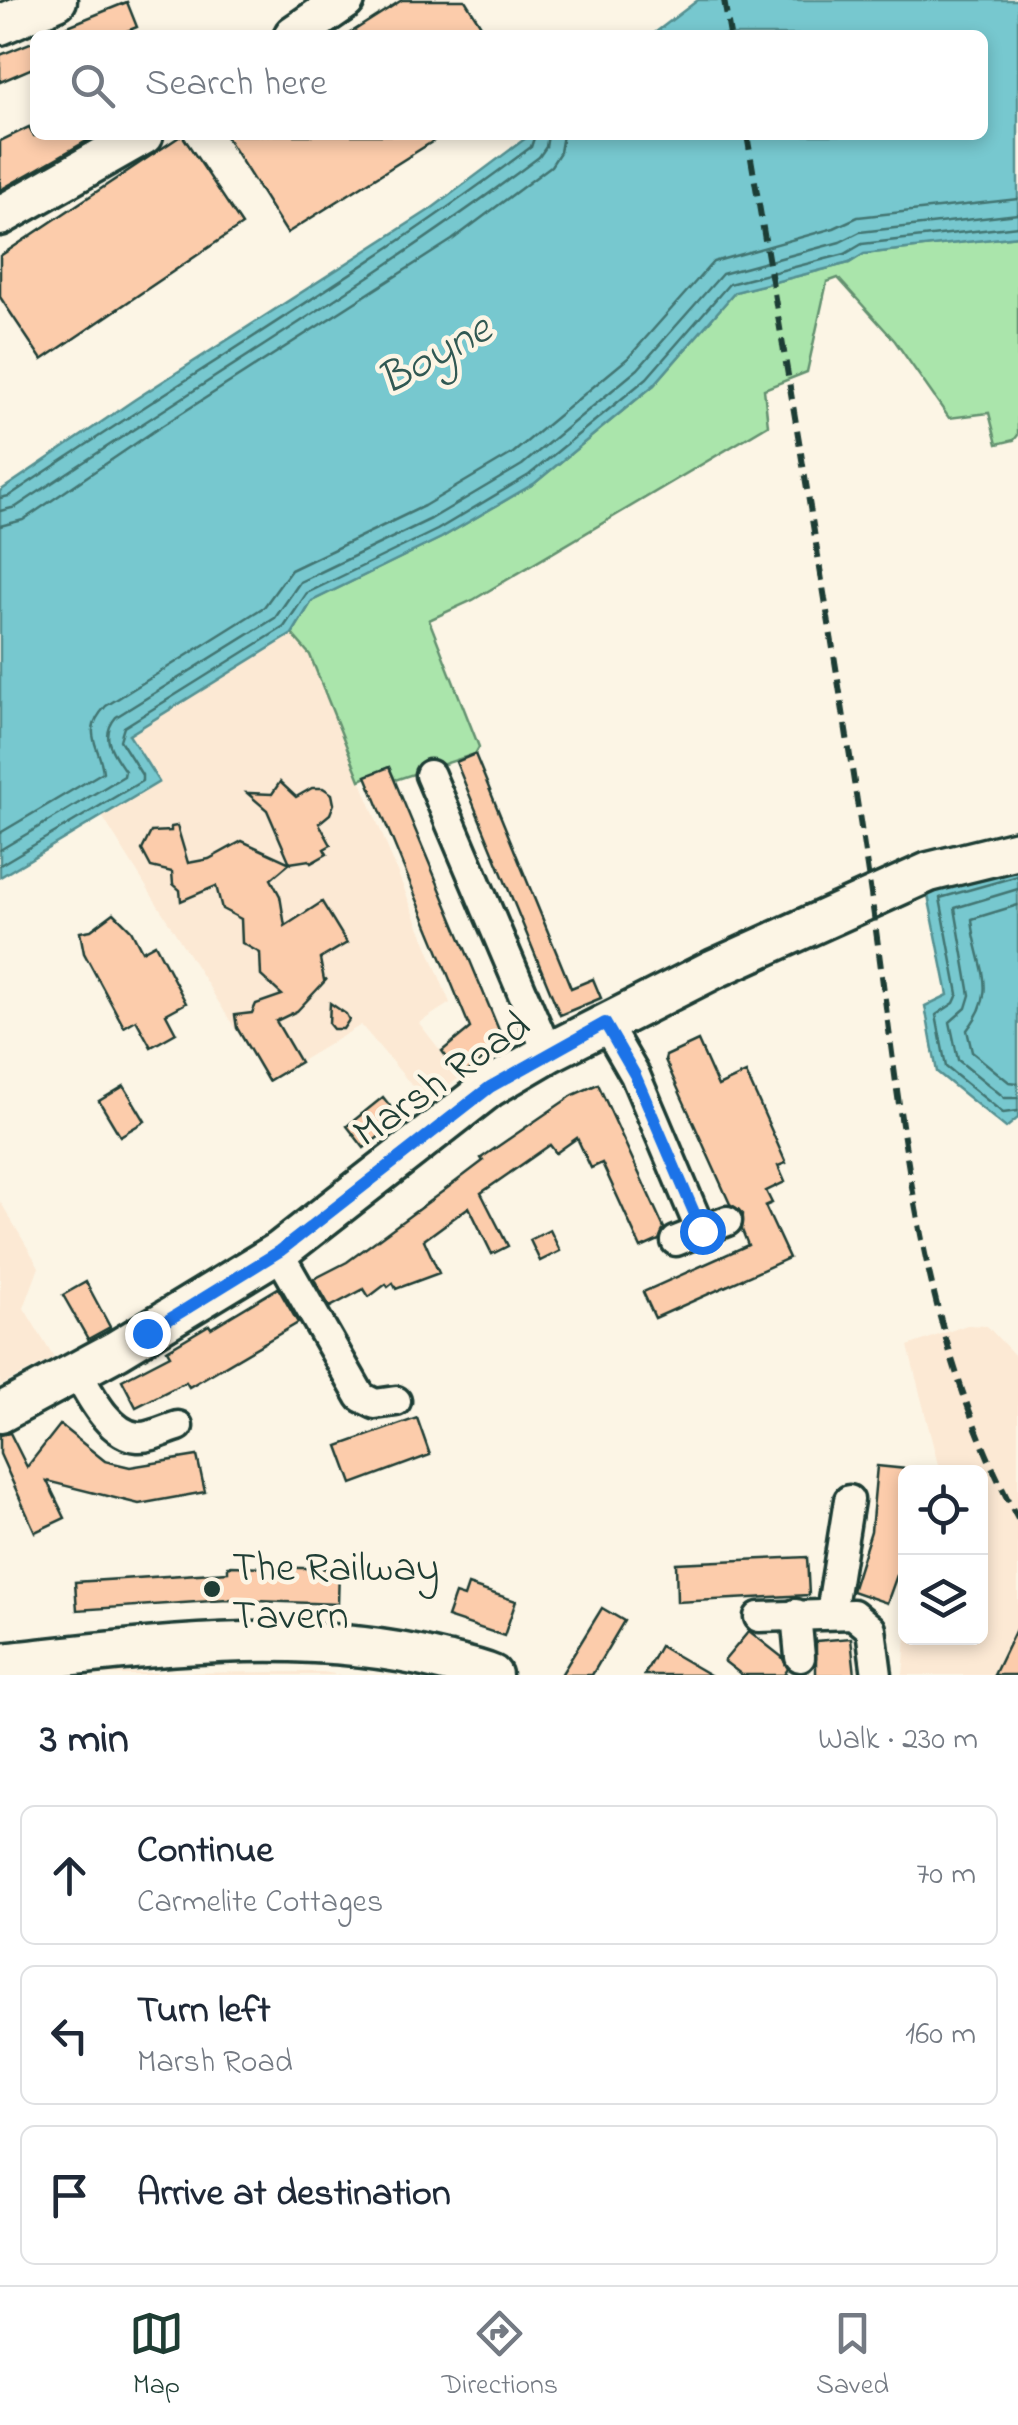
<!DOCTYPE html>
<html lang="en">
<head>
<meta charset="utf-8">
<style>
  body { margin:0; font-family:"Indie Flower",sans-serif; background:#f6f6f7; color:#1f2937 }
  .controls { position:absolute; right:30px; bottom:30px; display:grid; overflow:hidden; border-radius:15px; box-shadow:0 5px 15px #0003 }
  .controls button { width:90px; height:90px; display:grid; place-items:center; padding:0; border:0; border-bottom:2px solid #e0e1e3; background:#fff; color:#1f2937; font:50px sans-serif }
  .stop { position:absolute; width:30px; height:30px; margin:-22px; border:8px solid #1a73e8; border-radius:50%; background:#fff }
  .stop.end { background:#1a73e8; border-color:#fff; box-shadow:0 2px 10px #0008 }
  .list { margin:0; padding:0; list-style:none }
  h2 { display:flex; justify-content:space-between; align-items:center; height:130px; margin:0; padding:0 40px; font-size:42px }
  h2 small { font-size:32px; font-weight:400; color:#747a83 }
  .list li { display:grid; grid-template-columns:65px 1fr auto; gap:30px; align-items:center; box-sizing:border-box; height:140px; margin:0 20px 20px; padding:0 20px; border:2px solid #e0e1e3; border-radius:15px }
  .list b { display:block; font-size:38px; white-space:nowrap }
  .list p { margin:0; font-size:32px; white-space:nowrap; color:#747a83 }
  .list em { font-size:32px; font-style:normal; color:#747a83 }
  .icon { flex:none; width:55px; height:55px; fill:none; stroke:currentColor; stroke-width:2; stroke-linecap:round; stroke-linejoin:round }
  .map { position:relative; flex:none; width:1018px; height:1675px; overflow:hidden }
  .search { position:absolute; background:#fff; box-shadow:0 5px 15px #0003; left:30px; right:30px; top:30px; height:110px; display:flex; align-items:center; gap:25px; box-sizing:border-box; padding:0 35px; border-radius:15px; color:#747a83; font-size:38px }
  .sheet { height:610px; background:#fff }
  nav { display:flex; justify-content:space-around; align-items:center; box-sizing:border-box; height:140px; border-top:2px solid #e0e1e3; background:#fff; font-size:28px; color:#747a83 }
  nav a { display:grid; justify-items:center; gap:5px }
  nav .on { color:#1f3d34 }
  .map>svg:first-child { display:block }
  .built { fill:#fce9d4 }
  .green { fill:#aae5ab; stroke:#649170; stroke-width:2.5 }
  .water { fill:#77c8cf; stroke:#549091; stroke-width:2.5 }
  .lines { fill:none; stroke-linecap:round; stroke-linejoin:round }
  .shore { stroke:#427572; stroke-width:2.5 }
  .building { fill:#fcccab; stroke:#1f3d34; stroke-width:2.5 }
  .street-casing { stroke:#1f3d34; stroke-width:35 }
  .secondary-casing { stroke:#1f3d34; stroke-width:45 }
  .street { stroke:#fcf5e5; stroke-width:28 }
  .secondary { stroke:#fcf5e5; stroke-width:38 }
  .rail { stroke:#1f3d34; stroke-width:6; stroke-dasharray:15 8; stroke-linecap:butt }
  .route { stroke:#1a73e8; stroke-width:12 }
  .poi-dot { fill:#1f3d34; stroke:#fcf5e5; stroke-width:4 }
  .labels { text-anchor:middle; stroke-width:9; stroke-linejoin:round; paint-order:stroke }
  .street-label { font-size:42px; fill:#1f3d34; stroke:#fcf5e5 }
  .poi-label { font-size:42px; fill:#1f3d34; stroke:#fcf5e5; text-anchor:start }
  .water-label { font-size:45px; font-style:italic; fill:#315953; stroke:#fcf5e5 }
</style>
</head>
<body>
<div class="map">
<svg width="1018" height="1675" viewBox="0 0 1018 1675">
  <rect width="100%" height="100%" fill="#fcf5e5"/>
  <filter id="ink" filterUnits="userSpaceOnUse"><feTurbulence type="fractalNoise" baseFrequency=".01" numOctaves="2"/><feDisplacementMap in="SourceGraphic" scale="20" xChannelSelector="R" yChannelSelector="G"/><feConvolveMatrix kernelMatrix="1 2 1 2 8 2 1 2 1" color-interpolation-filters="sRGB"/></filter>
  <g filter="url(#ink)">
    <g class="built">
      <path d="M292,634L310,655L450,1003L419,1023L461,1077L425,1101L361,1025L268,1081L102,816L159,782L129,735Z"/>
      <path d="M0,1201L39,1267L24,1308L54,1358L0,1386Z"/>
      <path d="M967,1325L987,1326L1018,1359V1675H903L906,1638H980V1472H936L938,1465L908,1346Z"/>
      <path d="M323,1672L341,1675H72L90,1673Z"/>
    </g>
    <path class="green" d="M1018,236V435L1014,440L997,444L989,413L949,418L895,341L838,278L827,282L807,372L764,389L768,425L473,600L429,620L479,747L475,754L395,780L389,767L360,780L310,655L292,634L312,601L441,538L535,483L654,385L735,292L849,263L863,254Z"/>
    <g class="water">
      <path d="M698,0H1018V236L864,254L849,263L735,292L654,385L535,483L441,538L312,601L292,634L129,735L159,782L0,877V491L134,400L431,209L530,135H983V35H652Z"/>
      <path d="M1018,866V1118L1006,1128L937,1072L925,1006L948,995L927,890Z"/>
    </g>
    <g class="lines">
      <g class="shore">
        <path d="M0,498L9,496C182,379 363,273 531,147L535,135"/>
        <path d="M0,511L16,507C189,390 371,283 539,157L546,147L548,135"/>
        <path d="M0,526L23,520L154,431L452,240L551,166L560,152L563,135"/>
        <path d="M0,833L103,772C100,744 80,734 106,706L264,607L291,570L424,506L513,453L628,358L713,262L834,228L858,217L1018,199"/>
        <path d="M0,850L124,776L125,771C113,753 99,737 116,717L275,618L300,582L431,519L522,465L638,369L722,274L840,242L860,232L1018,214"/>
        <path d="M0,865L142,781V775L120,740L124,727L284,627L307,593L437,530L529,475L647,378L729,284L845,254L862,244L1018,226"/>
        <path d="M1018,876L940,898L958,994L954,1003L936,1015L946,1067L1003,1113L1018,1111"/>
        <path d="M1018,889L955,908L970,995L966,1008L950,1022L958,1060L1005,1098H1018"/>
        <path d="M1018,905L972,919C976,967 1001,987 967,1030L972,1052L1009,1082L1018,1083"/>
      </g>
    </g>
    <g class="building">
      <path d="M402,0H465L487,35H347Z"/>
      <path d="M127,2L137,27L117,35H46Z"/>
      <path d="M35,41V67L0,82V55Z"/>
      <path d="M29,127L34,136L97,135L0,190V141Z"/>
      <path d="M182,135L242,225L42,360L0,297V256Z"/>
      <path d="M225,135H443L287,233Z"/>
      <path d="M475,754L571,988L593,979L601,998L560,1015L456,762Z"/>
      <path d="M389,767L504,1042L461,1077L442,1051L470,1028L366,776Z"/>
      <path d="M280,782L296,797L312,788H323L332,794L334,804L330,814L319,823L331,845L324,849L327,854L311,863L309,860L290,863L271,879L280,896L285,926L322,902L347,943L320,959L324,980L327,979L297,1011L276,1021L300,1062L268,1081L237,1028L235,1015L252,1013L256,1004L282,995L261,976L260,953L242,943L241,919L222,909L216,886L181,901L180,890L173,884L172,872L151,867L142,850L151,832L171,831V827L177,826L188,863L209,859L242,841L290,863L267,810L247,793L272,794Z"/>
      <path d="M114,913L131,930L142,951L155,944L186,1003L166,1014L176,1033L151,1047L136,1020L124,1027L84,953L80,932L91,930Z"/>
      <path d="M330,1003L346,1014L349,1020L343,1029H333L329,1024Z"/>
      <path d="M698,1041L718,1086L746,1073L786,1163L778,1166L785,1182L766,1191L772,1203L765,1206L789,1258L655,1318L643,1292L748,1245L742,1230L743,1214L730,1204L665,1060L666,1056Z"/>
      <path d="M598,1084L664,1228L659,1240L641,1248L602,1163L591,1168L577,1138L556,1153L550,1145L481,1193L508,1246L492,1254L469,1207L424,1240L439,1273L396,1289L393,1283L388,1287L386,1284L369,1297L364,1289L330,1307L314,1279L347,1262L446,1189L483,1161L481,1158L573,1095Z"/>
      <path d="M124,1086L145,1121L120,1136L99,1101Z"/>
      <path d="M383,1097L401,1120L364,1148L347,1126Z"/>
      <path d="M550,1230L560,1251L540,1261L530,1240Z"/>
      <path d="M86,1282L110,1327L88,1339L63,1295Z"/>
      <path d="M278,1288L298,1323L189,1387L186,1382L136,1407L122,1380L170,1355L167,1350L209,1325L211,1328Z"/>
      <path d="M417,1418L430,1455L352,1484L338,1446Z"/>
      <path d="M60,1425L105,1461L130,1467L197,1456L205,1492L139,1504L47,1481L65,1518L35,1532L0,1454V1435L10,1433L27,1467Z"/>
      <path d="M877,1466L906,1469V1550L887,1603L852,1591L871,1531Z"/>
      <path d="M807,1557L809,1595L677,1602L676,1563Z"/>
      <path d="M228,1566L339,1569L338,1604L227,1600L77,1610L75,1582L228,1572Z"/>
      <path d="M468,1585L516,1601L504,1636L447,1617L455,1594L464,1597Z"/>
      <path d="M602,1608L624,1621L592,1675H561Z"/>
      <path d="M1018,1625V1675H994Z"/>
      <path d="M749,1631L782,1657L788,1669L784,1675H742L724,1661Z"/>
      <path d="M851,1638L855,1675H816V1641Z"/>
      <path d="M660,1646L710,1675H644Z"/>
    </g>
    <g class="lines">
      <defs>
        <g id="street">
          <path d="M430,775L548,1053"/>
          <path d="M605,1023L635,1075L701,1231"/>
          <path d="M676,1241L727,1221"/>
          <path d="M278,1252L361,1397L375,1404L396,1401"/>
          <path d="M77,1372C89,1393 109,1435 138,1437C150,1438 167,1429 178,1426"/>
          <path d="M831,1613L849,1500"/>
          <path d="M796,1614L800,1657"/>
          <path d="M759,1617L853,1614L871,1629L877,1675"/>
        </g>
        <g id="secondary">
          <path d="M0,25L57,0"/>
          <path d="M294,35L345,0"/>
          <path d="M0,216L143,135"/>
          <path d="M0,1413L117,1350L280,1251L490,1087L548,1053L714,969L929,872L1018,850"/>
          <path d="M0,1663C145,1648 297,1625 441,1661C458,1665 476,1668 492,1675"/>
        </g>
      </defs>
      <use href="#street" class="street-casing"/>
      <use href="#secondary" class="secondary-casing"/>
      <use href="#street" class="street"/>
      <use href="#secondary" class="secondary"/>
      <g class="rail">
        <path d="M724,0L730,35"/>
        <path d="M747,135C789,379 830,622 867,867C900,1085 910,1320 1018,1519"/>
      </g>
    </g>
  </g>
  <g class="lines" filter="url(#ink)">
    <path class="route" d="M147,1333L280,1251L490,1087L605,1023L635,1075L702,1231"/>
  </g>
  <circle class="poi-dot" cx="212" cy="1589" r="10"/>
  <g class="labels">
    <g class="street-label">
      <text transform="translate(440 1077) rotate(-35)" y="15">Marsh Road</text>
    </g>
    <g class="poi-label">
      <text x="232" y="1580">The Railway<tspan x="232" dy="48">Tavern</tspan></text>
    </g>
    <g class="water-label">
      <text transform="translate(433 352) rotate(-29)" y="16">Boyne</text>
    </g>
  </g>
</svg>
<div class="controls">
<button><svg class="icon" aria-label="locate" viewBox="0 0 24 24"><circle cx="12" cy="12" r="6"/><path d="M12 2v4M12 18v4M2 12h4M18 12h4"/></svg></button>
<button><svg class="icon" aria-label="layers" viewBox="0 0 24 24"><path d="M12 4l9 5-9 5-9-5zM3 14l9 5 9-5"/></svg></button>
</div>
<div class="stop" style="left:702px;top:1231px"></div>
<div class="stop end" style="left:147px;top:1333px"></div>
<div class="search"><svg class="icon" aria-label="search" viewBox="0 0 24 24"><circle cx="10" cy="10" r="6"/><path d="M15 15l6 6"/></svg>Search here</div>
</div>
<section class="sheet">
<h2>3 min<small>Walk · 230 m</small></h2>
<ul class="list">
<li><svg class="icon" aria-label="ahead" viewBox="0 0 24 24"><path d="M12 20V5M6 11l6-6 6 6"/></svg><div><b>Continue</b><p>Carmelite Cottages</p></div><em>70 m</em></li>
<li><svg class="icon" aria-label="left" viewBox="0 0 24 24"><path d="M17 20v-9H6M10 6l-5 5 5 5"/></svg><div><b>Turn left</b><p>Marsh Road</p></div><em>160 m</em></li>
<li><svg class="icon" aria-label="arrive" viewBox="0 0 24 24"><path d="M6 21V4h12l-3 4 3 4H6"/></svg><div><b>Arrive at destination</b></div></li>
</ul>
</section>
<nav>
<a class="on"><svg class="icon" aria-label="map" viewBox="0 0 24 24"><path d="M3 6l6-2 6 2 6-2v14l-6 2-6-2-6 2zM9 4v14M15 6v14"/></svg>Map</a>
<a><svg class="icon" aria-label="directions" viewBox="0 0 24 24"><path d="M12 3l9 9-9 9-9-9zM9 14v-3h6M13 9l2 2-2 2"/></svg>Directions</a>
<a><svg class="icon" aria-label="saved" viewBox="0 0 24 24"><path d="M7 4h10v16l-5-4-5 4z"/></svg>Saved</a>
</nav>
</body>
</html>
